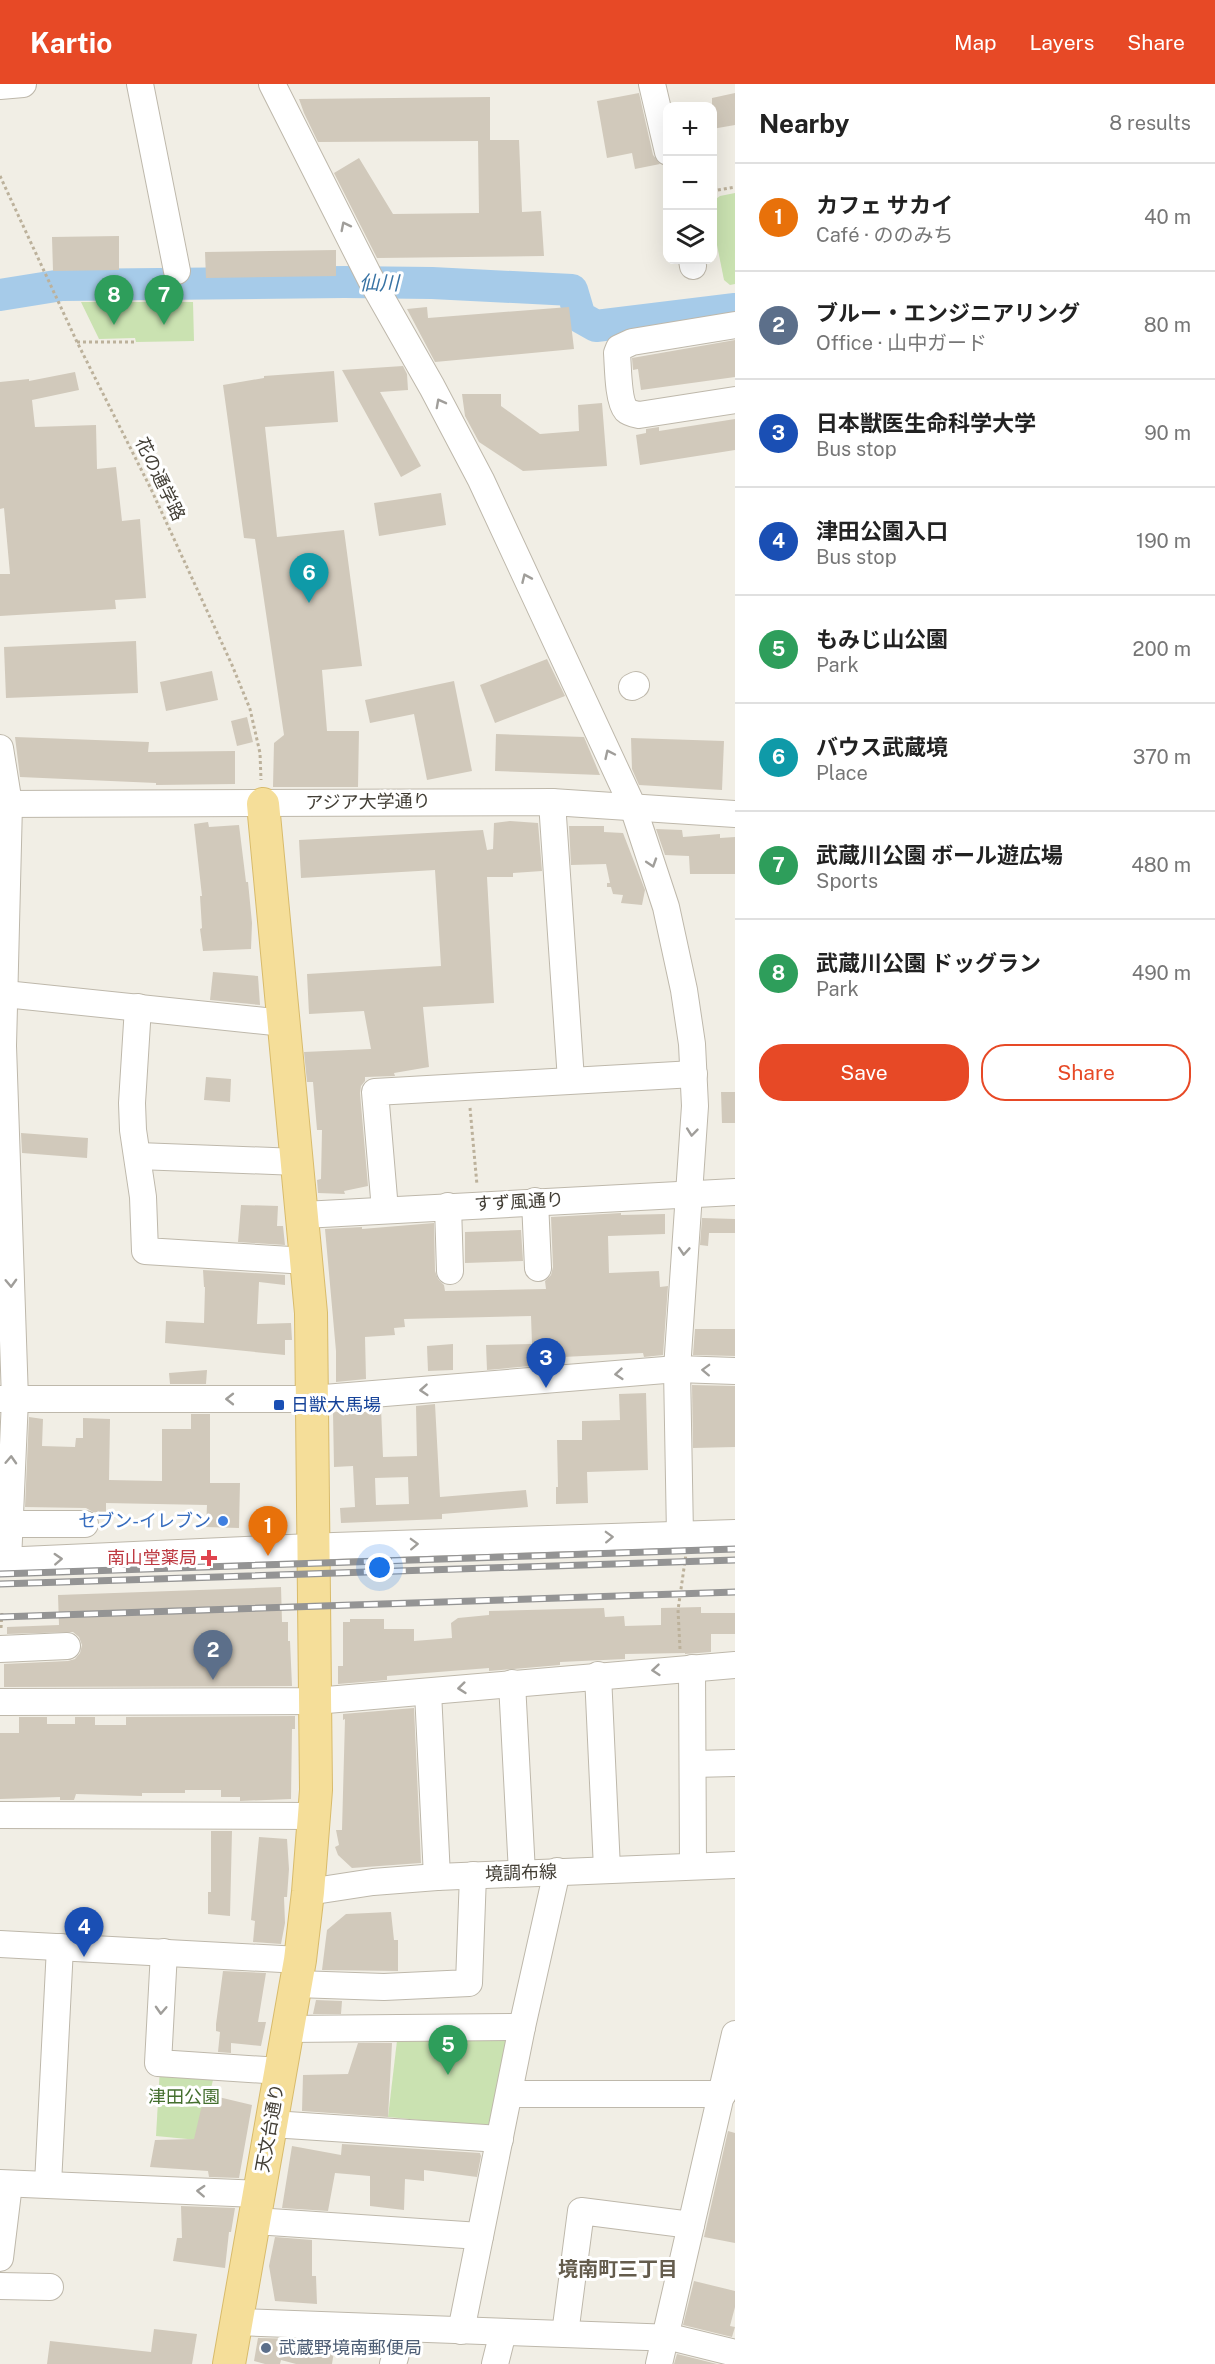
<!DOCTYPE html>
<html lang="en">
<head>
<meta charset="utf-8">
<style>
  body { margin:0; font-family:"Public Sans","Noto Sans JP",sans-serif; background:#f6f6f6; color:#222 }
  .controls { position:absolute; right:18px; top:18px; display:grid; overflow:hidden; border-radius:12px; box-shadow:0 6px 24px #0002 }
  .controls button { width:54px; height:54px; display:grid; place-items:center; padding:0; border:0; border-bottom:2px solid #e0e0e0; background:#fff; color:#222; font:30px sans-serif }
  .you { position:absolute; left:380px; top:1484px; width:21px; height:21px; margin:-15px; border:4px solid #fff; border-radius:50%; background:#1a73e8; box-shadow:0 0 0 9px #1a73e833 }
  .badge { display:grid; place-items:center; width:39px; height:39px; border-radius:50%; background:#e74926; color:#fff; font-size:20px; font-weight:700 }
  .pin { position:absolute; translate:-50% -50px; filter:drop-shadow(0 2px 3px #0008) }
  .pin::after { content:''; position:absolute; top:32px; width:21px; height:18px; background:inherit; clip-path:polygon(0 0,100% 0,50% 100%) }
  .list { margin:0; padding:0; list-style:none }
  h2 { display:flex; justify-content:space-between; align-items:center; height:78px; margin:0; padding:0 24px; font-size:26px }
  h2 small { font-size:20px; font-weight:400; color:#767676 }
  .list li { display:grid; grid-template-columns:39px 1fr auto; gap:18px; align-items:center; box-sizing:border-box; height:108px; padding:0 24px; border-top:2px solid #e0e0e0 }
  .list b { display:block; font-size:22px; white-space:nowrap }
  .list p { margin:0; font-size:20px; white-space:nowrap; color:#767676 }
  .list em { font-size:20px; font-style:normal; color:#767676 }
  .actions { display:flex; gap:12px; padding:18px 24px }
  .actions a { flex:1; padding:14px 0; border:2px solid #e74926; border-radius:24px; text-align:center; font-size:21px; color:#e74926 }
  .actions .main { background:#e74926; color:#fff }
  .icon { flex:none; width:33px; height:33px; fill:none; stroke:currentColor; stroke-width:2; stroke-linecap:round; stroke-linejoin:round }
  .map { position:relative; flex:none; width:735px; height:2280px; overflow:hidden }
  header { display:flex; align-items:center; gap:36px; box-sizing:border-box; height:84px; padding:0 30px; background:#e74926; color:#fff }
  header strong { font-size:28px }
  nav { display:flex; gap:33px; margin-inline-start:auto; font-size:21px }
  main { display:flex }
  aside { flex:1; background:#fff }
  .map>svg:first-child { display:block }
  .green { fill:#cae2b1 }
  .lines { fill:none; stroke-linecap:round; stroke-linejoin:round }
  .river { stroke:#a6cbe9; stroke-width:32 }
  .building { fill:#d1c9bb; fill-rule:evenodd }
  .minor-casing { stroke:#beb8ab; stroke-width:28 }
  .major-casing { stroke:#d8bb6b; stroke-width:34 }
  .path { stroke:#bcb19b; stroke-width:3; stroke-dasharray:3 3; stroke-linecap:butt }
  .minor { stroke:#fff; stroke-width:26 }
  .major { stroke:#f5de99; stroke-width:32 }
  .rail-casing { stroke:#949494; stroke-width:7 }
  .rail { stroke:#fff; stroke-width:4.5; stroke-dasharray:14; stroke-linecap:butt }
  .oneway { stroke:#a09e9a }
  .transit-dot { fill:#1a4fb4; stroke:#fff; stroke-width:2 }
  .shop-dot { fill:#3f7fe0; stroke:#fff; stroke-width:2 }
  .health-dot { fill:#e0444e; stroke:#fff; stroke-width:2 }
  .service-dot { fill:#5c6f8a; stroke:#fff; stroke-width:2 }
  .labels { text-anchor:middle; stroke-width:6; stroke-linejoin:round; paint-order:stroke }
  .street-label { font-size:18px; fill:#423e35; stroke:#fff }
  .transit-label { font-size:18px; fill:#164399; stroke:#fff; text-anchor:start }
  .shop-label { font-size:18px; fill:#366cbe; stroke:#fff; text-anchor:end }
  .health-label { font-size:18px; fill:#be3a42; stroke:#fff; text-anchor:end }
  .park-label { font-size:18px; fill:#446f2e; stroke:#fff }
  .service-label { font-size:18px; fill:#4e5e75; stroke:#fff; text-anchor:start }
  .water-label { font-size:20px; font-style:italic; fill:#3873a4; stroke:#fff }
  .neighbourhood-label { font-size:20px; font-weight:bold; fill:#645c4d; stroke:#fff }
</style>
</head>
<body>
<header>
<strong>Kartio</strong>
<nav><a>Map</a><a>Layers</a><a>Share</a></nav>
</header>
<main>
<div class="map">
<svg width="735" height="2280" viewBox="0 0 735 2280">
  <rect width="100%" height="100%" fill="#f1eee5"/>
  <g class="green">
    <path d="M735,109V200L730,201L724,196L713,141V117L720,112Z"/>
    <path d="M81,218H193L194,257L136,258L135,254L99,255Z"/>
    <path d="M398,1948L511,1949L494,2043L388,2033Z"/>
    <path d="M160,1983L215,1988L198,2056L156,2052Z"/>
  </g>
  <g class="lines">
    <path class="river" d="M0,211L62,201L344,198L432,199L572,206L580,233L596,242L735,225"/>
  </g>
  <g class="building">
    <path d="M639,9L653,71L660,80L635,85L632,69L607,74L597,17Z"/>
    <path d="M735,9V41L712,45V14Z"/>
    <path d="M490,13V56H519L522,128L541,127L544,172L377,174L334,89L359,74L393,130L479,129L478,57L318,58L304,29L299,15Z"/>
    <path d="M119,152V186L53,187L52,153Z"/>
    <path d="M336,166V192L206,194L205,168Z"/>
    <path d="M427,223L428,234L569,223L574,265L435,278L407,225Z"/>
    <path d="M735,256V293L641,306L638,285L633,286L632,274Z"/>
    <path d="M403,282L407,290L408,306L380,308L421,382L401,393L342,286Z"/>
    <path d="M334,287L338,338L265,343L277,453L344,446L362,582L322,586L327,647H359L358,703H273L274,659L284,651L255,455L244,454L223,301L264,294V292Z"/>
    <path d="M75,288L79,306L32,316L35,343L96,341L97,385L116,383L122,437L140,435L146,514L115,516L116,525L0,532V490H10L4,424L0,425V298L29,295V297Z"/>
    <path d="M462,310H501V322L540,350L579,347L578,321L602,319L607,382L523,387L479,358L465,332Z"/>
    <path d="M735,335V366L640,381L636,351L646,349V345L659,343V347Z"/>
    <path d="M441,409L446,441L379,452L374,419Z"/>
    <path d="M136,557L138,609L6,614L4,563Z"/>
    <path d="M547,575L565,612L495,639L480,601Z"/>
    <path d="M212,587L218,616L166,627L160,598Z"/>
    <path d="M454,597L472,687L427,696L414,630L370,639L365,616Z"/>
    <path d="M247,633L253,658L237,662L231,637Z"/>
    <path d="M496,650L584,653L600,691L495,687Z"/>
    <path d="M15,653L149,658L148,668L235,667V700L156,701V699L20,693Z"/>
    <path d="M631,654L724,657L722,706L639,701L632,685Z"/>
    <path d="M510,737L538,739L542,787L513,789V793H487L494,919L423,923L429,983L394,989L395,992L365,993V997L361,1002L360,1009L368,1102L344,1107L345,1110L318,1109L317,1096L321,1095L322,1046H317L313,998H307L304,968L371,965L364,927L309,930L307,890L441,882L435,786L301,794L299,756L483,746L487,766L493,765L494,739Z"/>
    <path d="M208,738L209,743L239,741L246,798H248L252,839L251,865L203,867L200,845L202,844L200,812H202L194,740Z"/>
    <path d="M569,742H604V748L623,749L645,806L642,821L621,819L623,811L613,810L611,803H607V799H610L606,780L571,781Z"/>
    <path d="M656,745L682,746L683,753L720,750V754L735,753V790H690L689,772L665,771Z"/>
    <path d="M213,888L258,892L260,921L210,916Z"/>
    <path d="M206,993L231,995L230,1018L204,1016Z"/>
    <path d="M721,1008H735V1039H722Z"/>
    <path d="M21,1049L88,1054L87,1074L22,1069Z"/>
    <path d="M241,1121L278,1122L277,1142H283L285,1161L238,1158Z"/>
    <path d="M621,1129V1131L665,1130V1150L608,1152L609,1189L659,1187L660,1203L668,1202L663,1271L644,1273L643,1269L563,1273L564,1278L531,1279V1282L487,1286L486,1261L532,1260L531,1232L404,1235L405,1243L394,1244L395,1251L365,1253L366,1295L336,1298V1267L325,1145L362,1143V1145L434,1139L435,1187L438,1195L444,1201L445,1207L546,1205L545,1197L551,1191L553,1183L551,1133Z"/>
    <path d="M702,1134L735,1135V1149H709L708,1162L700,1161Z"/>
    <path d="M521,1146L523,1177L465,1179V1148Z"/>
    <path d="M203,1186L285,1191V1201L259,1198L257,1240L291,1239L292,1256H285V1271L165,1259L166,1237L204,1239L205,1203H204Z"/>
    <path d="M695,1245H735V1272L693,1271Z"/>
    <path d="M453,1260V1286L428,1287L427,1262Z"/>
    <path d="M207,1286L206,1300H170L169,1289Z"/>
    <path d="M692,1301L735,1302V1363L693,1364Z"/>
    <path d="M646,1309L648,1386L587,1388L588,1419L556,1420V1403H558L557,1356H582V1337L620,1336L619,1310Z"/>
    <path d="M435,1320L440,1413L526,1406L528,1423L442,1430V1435L341,1439L340,1424L355,1423L353,1382L334,1383L333,1328L381,1324L383,1373L417,1372L416,1322ZM408,1393L409,1420L376,1421L375,1394Z"/>
    <path d="M191,1330H210V1399H240L239,1444L206,1443L207,1421L106,1419V1428H93L86,1424L25,1423L29,1333L43,1335L42,1362L75,1363L76,1354H83V1334L110,1335L109,1396L162,1397V1345H191Z"/>
    <path d="M281,1503L282,1538H288V1557H290L292,1602L4,1603V1580L68,1577L75,1575L80,1569L82,1561L79,1553L73,1548L7,1550V1543L59,1541L58,1511Z"/>
    <path d="M701,1523V1529H735V1550H711V1568L685,1570V1569L625,1570V1575L560,1578V1581L489,1587V1584L387,1592V1596L338,1600V1582H343V1538H350V1535H384V1545H414V1557L452,1554L451,1539L458,1534L489,1531V1527L604,1524L605,1533L624,1532L625,1542L661,1541V1524Z"/>
    <path d="M414,1624L421,1779L352,1784L338,1771L335,1763L339,1761L336,1746H342L345,1635L343,1636V1630Z"/>
    <path d="M295,1632V1645H292L291,1715L240,1717V1713H221V1706H185V1709H142V1712L76,1710L74,1716H60V1713L0,1715V1649H19V1633H47V1640H75V1633H95V1641H126V1633Z"/>
    <path d="M211,1747H232L230,1832L208,1830V1808H211Z"/>
    <path d="M259,1753L287,1755L289,1785L287,1813H284L285,1839L281,1860L253,1858L255,1837L251,1836Z"/>
    <path d="M391,1828L394,1856H398V1887L322,1886L327,1846L346,1830Z"/>
    <path d="M223,1887L266,1889L258,1938H266L261,1962L231,1959V1969L218,1968L220,1948L216,1947V1940Z"/>
    <path d="M316,1916L342,1917L341,1930H313Z"/>
    <path d="M358,1959H392L388,2033L302,2027L303,1991L348,1990Z"/>
    <path d="M210,2011L252,2021L239,2094L209,2093L208,2087L150,2083L155,2056L194,2055L201,2025Z"/>
    <path d="M728,2047L735,2049V2159L704,2153Z"/>
    <path d="M342,2060L480,2069L481,2072L477,2093L424,2086V2097L405,2095L404,2126L370,2122V2092L335,2089L328,2127L282,2124L292,2062L341,2071Z"/>
    <path d="M181,2122L235,2124L231,2148H229L225,2184L173,2177L177,2154H182Z"/>
    <path d="M275,2153L312,2156V2192H316L317,2220L275,2217L269,2182Z"/>
    <path d="M694,2197L735,2207V2223L730,2242L735,2243L732,2253L683,2241Z"/>
    <path d="M154,2245L197,2250L192,2280H47L50,2257L151,2268Z"/>
    <path d="M258,2254L302,2255L335,2261L332,2280H296L281,2276L280,2280H265L254,2277Z"/>
    <path d="M677,2270L717,2280H674Z"/>
  </g>
  <g class="lines">
    <defs>
      <g id="minor">
        <path d="M140,0L177,187"/>
        <path d="M272,0L370,194L432,303L481,396L633,723L666,823L684,906L692,960L695,1022L677,1285L680,1451"/>
        <path d="M652,0L668,68"/>
        <path d="M0,2L23,0"/>
        <path d="M692,176L693,182"/>
        <path d="M735,241L632,258L619,264L617,269C618,282 618,317 626,326C629,329 634,330 639,331L735,316"/>
        <path d="M632,603L636,601"/>
        <path d="M0,664L9,720L3,962L15,1315L8,1477"/>
        <path d="M552,718L571,996"/>
        <path d="M0,720L552,718L735,730"/>
        <path d="M5,910L284,939"/>
        <path d="M138,923L132,1019L133,1046L143,1113L145,1167L307,1177"/>
        <path d="M138,1072L298,1078"/>
        <path d="M535,1117L538,1184"/>
        <path d="M448,1122L450,1187"/>
        <path d="M385,1126L375,1008L694,990"/>
        <path d="M303,1131L735,1108"/>
        <path d="M0,1315H312L677,1285L735,1287"/>
        <path d="M8,1440H85"/>
        <path d="M0,1477L334,1462L735,1449"/>
        <path d="M0,1565L67,1562"/>
        <path d="M692,1584L693,1781"/>
        <path d="M598,1591L607,1785"/>
        <path d="M512,1599L522,1789"/>
        <path d="M428,1608L437,1793"/>
        <path d="M0,1618L315,1617L735,1581"/>
        <path d="M693,1680L735,1679"/>
        <path d="M0,1731L314,1732"/>
        <path d="M308,1808L373,1798L437,1793L735,1781"/>
        <path d="M0,1860L300,1876"/>
        <path d="M164,1868L158,1979L280,1987"/>
        <path d="M296,1900L384,1903L469,1899L473,1791"/>
        <path d="M287,1945L522,1943"/>
        <path d="M509,2010H723"/>
        <path d="M272,2040L500,2055"/>
        <path d="M0,2099L259,2110"/>
        <path d="M48,2100L60,1863"/>
        <path d="M255,2137L480,2152"/>
        <path d="M0,2174L9,2100"/>
        <path d="M0,2202L50,2203"/>
        <path d="M237,2238L674,2254L735,2269"/>
        <path d="M461,2247L522,1943L557,1787"/>
        <path d="M565,2250L581,2127L691,2141"/>
        <path d="M393,2280L403,2246"/>
        <path d="M495,2280L503,2248"/>
        <path d="M659,2280L735,1950"/>
      </g>
      <path id="major" d="M229,2280L300,1876L308,1808L316,1706L311,1229L263,720"/>
    </defs>
    <use href="#minor" class="minor-casing"/>
    <use href="#major" class="major-casing"/>
    <g class="path">
      <path d="M0,92L77,258L151,405L232,581L250,625L260,669L261,696"/>
      <path d="M712,107L735,103"/>
      <path d="M77,258H136"/>
      <path d="M470,1024L477,1101"/>
      <path d="M1,1544L2,1528"/>
      <path d="M680,1565L678,1526L686,1470"/>
    </g>
    <use href="#minor" class="minor"/>
    <use href="#major" class="major"/>
    <defs>
      <g id="rail">
        <path d="M0,1490L735,1465"/>
        <path d="M0,1500L735,1476"/>
        <path d="M0,1533L735,1508"/>
      </g>
    </defs>
    <use href="#rail" class="rail-casing"/>
    <use href="#rail" class="rail"/>
  </g>
  <defs><path id="oneway-chevron" d="M-2-3.5L2.5 0L-2 3.5" fill="none" stroke-width="1.6" stroke-linecap="round" stroke-linejoin="round" transform="scale(1.5)"/></defs>
  <g class="oneway">
    <use href="#oneway-chevron" transform="translate(345 142) rotate(-117)"/>
    <use href="#oneway-chevron" transform="translate(440 319) rotate(-118)"/>
    <use href="#oneway-chevron" transform="translate(526 494) rotate(-114)"/>
    <use href="#oneway-chevron" transform="translate(609 670) rotate(-115)"/>
    <use href="#oneway-chevron" transform="translate(652 779) rotate(72)"/>
    <use href="#oneway-chevron" transform="translate(692 1048) rotate(96)"/>
    <use href="#oneway-chevron" transform="translate(684 1167) rotate(94)"/>
    <use href="#oneway-chevron" transform="translate(11 1199) rotate(88)"/>
    <use href="#oneway-chevron" transform="translate(706 1286) rotate(-178)"/>
    <use href="#oneway-chevron" transform="translate(619 1290) rotate(175)"/>
    <use href="#oneway-chevron" transform="translate(424 1306) rotate(176)"/>
    <use href="#oneway-chevron" transform="translate(230 1315) rotate(180)"/>
    <use href="#oneway-chevron" transform="translate(11 1376) rotate(-87)"/>
    <use href="#oneway-chevron" transform="translate(609 1453) rotate(-2)"/>
    <use href="#oneway-chevron" transform="translate(414 1460) rotate(-2)"/>
    <use href="#oneway-chevron" transform="translate(58 1475) rotate(-3)"/>
    <use href="#oneway-chevron" transform="translate(656 1586) rotate(175)"/>
    <use href="#oneway-chevron" transform="translate(462 1604) rotate(174)"/>
    <use href="#oneway-chevron" transform="translate(161 1926) rotate(93)"/>
    <use href="#oneway-chevron" transform="translate(201 2107) rotate(-177)"/>
  </g>
  <rect class="transit-dot" x="273" y="1315" width="12" height="12" rx="3"/>
  <circle class="shop-dot" cx="223" cy="1437" r="6"/>
  <path class="health-dot" d="M206 1465h6v6h6v6h-6v6h-6v-6h-6v-6h6z"/>
  <circle class="service-dot" cx="266" cy="2264" r="6"/>
  <g class="labels">
    <g class="street-label">
      <text transform="translate(160 395) rotate(64)" y="6">花の通学路</text>
      <text transform="translate(368 718) rotate(-1)" y="6">アジア大学通り</text>
      <text transform="translate(519 1118) rotate(-3)" y="6">すず風通り</text>
      <text transform="translate(521 1789) rotate(-2)" y="6">境調布線</text>
      <text transform="translate(270 2044) rotate(-80)" y="6">天文台通り</text>
    </g>
    <g class="transit-label">
      <text x="291" y="1327">日獣大馬場</text>
    </g>
    <g class="shop-label">
      <text x="211" y="1443">セブン-イレブン</text>
    </g>
    <g class="health-label">
      <text x="197" y="1480">南山堂薬局</text>
    </g>
    <g class="park-label">
      <text x="184" y="2019">津田公園</text>
    </g>
    <g class="service-label">
      <text x="278" y="2270">武蔵野境南郵便局</text>
    </g>
    <g class="water-label">
      <text x="379" y="206">仙川</text>
    </g>
    <g class="neighbourhood-label">
      <text x="618" y="2192">境南町三丁目</text>
    </g>
  </g>
</svg>
<div class="controls">
<button>+</button>
<button>−</button>
<button><svg class="icon" aria-label="layers" viewBox="0 0 24 24"><path d="M12 4l9 5-9 5-9-5zM3 14l9 5 9-5"/></svg></button>
</div>
<div class="you"></div>
<div class="pin badge" style="left:268px;top:1472px;background:#e8710a">1</div>
<div class="pin badge" style="left:213px;top:1596px;background:#5c6f8a">2</div>
<div class="pin badge" style="left:546px;top:1304px;background:#1a4fb4">3</div>
<div class="pin badge" style="left:84px;top:1873px;background:#1a4fb4">4</div>
<div class="pin badge" style="left:448px;top:1991px;background:#2e9e5b">5</div>
<div class="pin badge" style="left:309px;top:519px;background:#0f9aa8">6</div>
<div class="pin badge" style="left:164px;top:241px;background:#2e9e5b">7</div>
<div class="pin badge" style="left:114px;top:241px;background:#2e9e5b">8</div>
</div>
<aside>
<h2>Nearby<small>8 results</small></h2>
<ul class="list">
<li><span class="badge" style="background:#e8710a">1</span><div><b>カフェ サカイ</b><p>Café · ののみち</p></div><em>40 m</em></li>
<li><span class="badge" style="background:#5c6f8a">2</span><div><b>ブルー・エンジニアリング</b><p>Office · 山中ガード</p></div><em>80 m</em></li>
<li><span class="badge" style="background:#1a4fb4">3</span><div><b>日本獣医生命科学大学</b><p>Bus stop</p></div><em>90 m</em></li>
<li><span class="badge" style="background:#1a4fb4">4</span><div><b>津田公園入口</b><p>Bus stop</p></div><em>190 m</em></li>
<li><span class="badge" style="background:#2e9e5b">5</span><div><b>もみじ山公園</b><p>Park</p></div><em>200 m</em></li>
<li><span class="badge" style="background:#0f9aa8">6</span><div><b>バウス武蔵境</b><p>Place</p></div><em>370 m</em></li>
<li><span class="badge" style="background:#2e9e5b">7</span><div><b>武蔵川公園 ボール遊広場</b><p>Sports</p></div><em>480 m</em></li>
<li><span class="badge" style="background:#2e9e5b">8</span><div><b>武蔵川公園 ドッグラン</b><p>Park</p></div><em>490 m</em></li>
</ul>
<div class="actions"><a class="main">Save</a><a>Share</a></div>
</aside>
</main>
</body>
</html>
